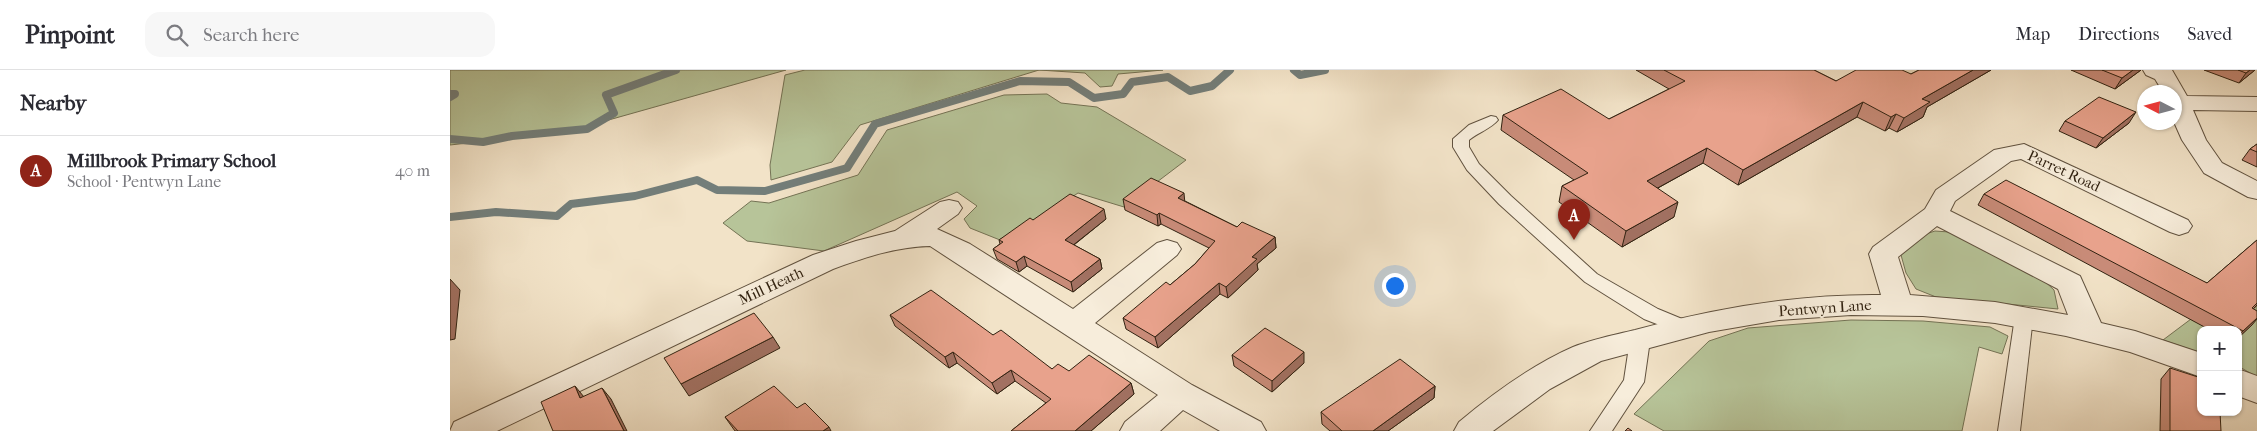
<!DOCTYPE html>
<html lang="en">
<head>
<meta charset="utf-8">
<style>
  body { margin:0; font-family:"IM FELL French Canon",serif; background:#f7f7f7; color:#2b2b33 }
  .controls { position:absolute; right:15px; bottom:15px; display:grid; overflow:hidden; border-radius:10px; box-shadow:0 1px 4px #0004 }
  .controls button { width:45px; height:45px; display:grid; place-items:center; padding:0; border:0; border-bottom:1px solid #e1e1e2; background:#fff; color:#2b2b33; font:25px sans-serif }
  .compass { position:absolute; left:1687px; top:15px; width:45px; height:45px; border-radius:50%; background:#fff; box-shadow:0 1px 4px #0004; rotate:276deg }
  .you { position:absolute; left:944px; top:215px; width:18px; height:18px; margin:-12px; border:4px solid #fff; border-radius:50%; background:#1a73e8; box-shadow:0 0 0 8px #1a73e833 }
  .badge { display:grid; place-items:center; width:32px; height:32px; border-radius:50%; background:#8f2418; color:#fff; font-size:16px; font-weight:700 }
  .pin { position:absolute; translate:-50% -41px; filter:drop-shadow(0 1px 2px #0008) }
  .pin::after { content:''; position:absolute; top:26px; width:18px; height:15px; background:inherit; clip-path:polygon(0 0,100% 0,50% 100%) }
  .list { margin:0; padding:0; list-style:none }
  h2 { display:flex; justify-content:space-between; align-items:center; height:65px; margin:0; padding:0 20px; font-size:21px }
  h2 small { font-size:16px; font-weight:400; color:#7c7c81 }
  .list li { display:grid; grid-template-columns:32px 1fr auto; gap:15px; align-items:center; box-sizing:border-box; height:70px; padding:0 20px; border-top:1px solid #e1e1e2 }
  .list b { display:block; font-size:19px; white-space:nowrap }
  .list p { margin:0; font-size:16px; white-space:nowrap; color:#7c7c81 }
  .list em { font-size:16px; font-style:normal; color:#7c7c81 }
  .icon { flex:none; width:28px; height:28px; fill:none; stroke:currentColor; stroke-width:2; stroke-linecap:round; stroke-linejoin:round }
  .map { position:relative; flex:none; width:1807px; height:361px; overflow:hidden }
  header { display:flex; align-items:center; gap:30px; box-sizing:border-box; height:70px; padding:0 25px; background:#fff; border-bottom:1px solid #e1e1e2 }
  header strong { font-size:24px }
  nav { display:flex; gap:28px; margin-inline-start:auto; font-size:18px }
  .search { width:350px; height:45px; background:#f7f7f7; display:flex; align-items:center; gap:12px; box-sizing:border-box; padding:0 18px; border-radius:15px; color:#7c7c81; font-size:19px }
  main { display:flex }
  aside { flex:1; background:#fff }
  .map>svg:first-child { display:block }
  .green { fill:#b7c499; stroke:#747355 }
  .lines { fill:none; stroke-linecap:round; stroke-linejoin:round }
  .stream { stroke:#737e7a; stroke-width:8 }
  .service-casing { stroke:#61523f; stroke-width:2 }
  .minor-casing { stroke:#61523f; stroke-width:2 }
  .service { fill:#f7eddb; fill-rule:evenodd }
  .minor { fill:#f7eddb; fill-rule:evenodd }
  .wall { fill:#c88b78; stroke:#312211 }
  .shaded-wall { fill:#a27162; stroke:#312211 }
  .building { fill:#e8a28c; stroke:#312211 }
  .labels { text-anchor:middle; stroke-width:4; stroke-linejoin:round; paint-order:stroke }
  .street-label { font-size:15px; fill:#312211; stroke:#f7eddb }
</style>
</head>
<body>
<header>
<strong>Pinpoint</strong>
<div class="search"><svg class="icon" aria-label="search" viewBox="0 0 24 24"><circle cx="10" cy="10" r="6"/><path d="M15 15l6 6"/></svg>Search here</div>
<nav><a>Map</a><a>Directions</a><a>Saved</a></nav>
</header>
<main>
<aside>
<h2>Nearby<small></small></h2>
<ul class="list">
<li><span class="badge">A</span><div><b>Millbrook Primary School</b><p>School · Pentwyn Lane</p></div><em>40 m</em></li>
</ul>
</aside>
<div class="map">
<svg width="1807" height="361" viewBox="0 0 1807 361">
  <rect width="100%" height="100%" fill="#f2e3c8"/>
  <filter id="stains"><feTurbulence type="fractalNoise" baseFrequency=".004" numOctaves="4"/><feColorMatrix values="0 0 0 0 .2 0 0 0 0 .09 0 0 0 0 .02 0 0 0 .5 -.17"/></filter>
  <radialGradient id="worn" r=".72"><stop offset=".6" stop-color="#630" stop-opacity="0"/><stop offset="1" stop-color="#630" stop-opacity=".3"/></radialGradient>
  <g class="green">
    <path d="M0,0H336L116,62L0,75Z"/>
    <path d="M355,0H713L668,4L662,16L650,17L635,3L589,0L410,55L382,92L321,110L320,95L335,5Z"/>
    <path d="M597,24L611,33L647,37L736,90L674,137L628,123L555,172L520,158L514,149L527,136L507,122L374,181L297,171L273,153L301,131L319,133L408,105L437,60L554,25Z"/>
    <path d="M1485,161L1499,162L1587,204L1604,220L1608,239L1486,227L1466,219L1456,203L1451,185L1473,165Z"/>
    <path d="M1807,236V307L1788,296V268L1802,255L1792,249Z"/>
    <path d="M1741,249L1761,260H1751V283L1713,270Z"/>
    <path d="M1401,250L1473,251L1540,257L1558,266L1552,284L1529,277L1512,361H1214L1184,344L1259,271L1298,258Z"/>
  </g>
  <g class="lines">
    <g class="stream">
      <path d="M844,0L850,5L875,0"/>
      <path d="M0,24H5L0,27"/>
      <path d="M0,69L33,72L62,66L137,59L164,43L156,25L226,0"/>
      <path d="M0,147L46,142L107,146L121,134L185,126L247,110L267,120L315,121L397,98L425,54L570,11L619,12L644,28L673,24L682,12L718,7L740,21L762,16L780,0"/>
    </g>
    <defs>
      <g id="service">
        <path d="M1041,46L1046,47L1048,50C1042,58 1027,63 1019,70V77L1029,94L1061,126L1147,204L1208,239L1237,251L1239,256L1237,261L1230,263L1194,249L1135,212L1049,134L1017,100L1003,77V69L1019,55Z"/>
        <path d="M1574,240L1581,242L1583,247L1570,361H1548L1565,247L1567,242Z"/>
        <path d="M1190,263L1197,265L1200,270L1194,312L1162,361H1140L1174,310L1180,270L1183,265Z"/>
      </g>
      <g id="minor">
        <path d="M1693,0H1722L1737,26L1807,27V41L1743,40L1756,70L1772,93L1807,111V129L1798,127L1754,103L1732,70L1724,52V22H1713L1705,9L1696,5Z"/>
        <path d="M1574,74L1738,150L1742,156L1738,162L1729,165L1720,162L1571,89L1561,91L1505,131L1500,141L1630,206L1651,253L1685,261L1751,283V307L1680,282L1616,266L1545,253L1473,246L1401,245L1329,250L1259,262L1151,291L1100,319L1043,361H1004L1009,352C1044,323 1082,295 1123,277C1143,269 1164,265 1185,260C1266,238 1347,224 1431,225L1419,184L1423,177L1475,139L1486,120L1544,80ZM1487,156L1608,219L1618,245L1545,232L1460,225L1448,187Z"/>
        <path d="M499,130L508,132L512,138L508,144L487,159L520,174L623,239L707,173L717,170L727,173L731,179L727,185L645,253L742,315L811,352L816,361H770L733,340L710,361H670L675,352L708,325L480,176C445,177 416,187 383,199L47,361H0L4,352L363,185L406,171L445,161L490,132Z"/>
        <path d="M1788,299L1807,306V333L1788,326Z"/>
      </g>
    </defs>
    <use href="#service" class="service-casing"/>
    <use href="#minor" class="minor-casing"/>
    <use href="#service" class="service"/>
    <use href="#minor" class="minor"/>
  </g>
  <g class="wall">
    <path d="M1186,0H1364L1386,11L1461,4L1469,0H1541L1477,37L1473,47L1447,62L1439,58L1435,61L1407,47L1288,115L1253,93L1208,118L1224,147L1172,177L1109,132L1112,116L1124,110L1051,60L1053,45L1159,49L1219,19Z"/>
    <path d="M1621,0H1691L1665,19Z"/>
    <path d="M1754,0H1805L1789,13Z"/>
    <path d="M1615,51L1679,53L1646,78L1609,61Z"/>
    <path d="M1807,74V97L1792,90L1800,79Z"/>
    <path d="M1534,124L1757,213L1807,170V235L1803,239L1807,241V249L1788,268V260H1760L1528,135Z"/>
    <path d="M673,129L735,131L787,157L825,167L826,178L807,194L808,200L778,228L770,224L708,278L676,259L673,248L720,215L745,194L759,178L711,154L708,156L675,140Z"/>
    <path d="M656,149L624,175L650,189L652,199L623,222L577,196L569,202L547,189L543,179L550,174L549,170L583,150Z"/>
    <path d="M440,245L543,265L602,299L681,313L684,324L641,361H561L596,333L565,311L547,324L507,293L499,298L445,256Z"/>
    <path d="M782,285L854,293L822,322L784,296Z"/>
    <path d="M1720,298L1771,361H1710L1711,309Z"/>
    <path d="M985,316L984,328L938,361H880L872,354L871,342Z"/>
    <path d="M347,338L381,361H285L275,347Z"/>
  </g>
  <g class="shaded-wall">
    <path d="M1523,0H1541L1477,37L1473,47L1447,62L1454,48L1472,29Z"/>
    <path d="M1683,0H1691L1665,19L1672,8Z"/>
    <path d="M1800,0H1805L1789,13L1796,3Z"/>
    <path d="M1413,32L1407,47L1288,115L1293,100Z"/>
    <path d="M1686,42L1679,53L1646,78L1653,68Z"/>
    <path d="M1446,44L1439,58L1435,61L1441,47Z"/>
    <path d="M1257,78L1253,93L1193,126L1197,111Z"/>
    <path d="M734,123L735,134L728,128Z"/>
    <path d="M1228,132L1224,147L1172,177L1176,161Z"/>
    <path d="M654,139L656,149L617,180L615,170Z"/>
    <path d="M709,143L711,154L708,156L707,145Z"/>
    <path d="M825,167L826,178L807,194L808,200L778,228L776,217L802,187Z"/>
    <path d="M574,186L577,196L569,202L566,192Z"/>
    <path d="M650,189L652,199L623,222L621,212Z"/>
    <path d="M0,209L10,220L5,269L0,270Z"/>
    <path d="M769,213L770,224L708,278L705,267Z"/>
    <path d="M1807,248V249L1802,255L1788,268V266L1793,261Z"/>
    <path d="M323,267L330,278L239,326L231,314Z"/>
    <path d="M503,282L507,293L499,298L495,287Z"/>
    <path d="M854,282V293L822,322V311Z"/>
    <path d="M561,300L565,311L547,324L542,313Z"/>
    <path d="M681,313L684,324L641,361H625Z"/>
    <path d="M125,316L134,327L130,328Z"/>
    <path d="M985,316L984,328L938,361H923Z"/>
    <path d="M152,318L161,329L177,361H174Z"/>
    <path d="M379,357L381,361H373Z"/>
  </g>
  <g class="building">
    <path d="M1214,0H1364L1386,11L1406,0H1452L1461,4L1469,0H1523L1472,29L1480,32L1454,48L1446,44L1441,47L1413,32L1293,100L1257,78L1197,111L1228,132L1176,161L1112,116L1138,103L1053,45L1111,19L1159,49L1235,11Z"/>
    <path d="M1652,0H1683L1672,8Z"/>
    <path d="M1788,0H1800L1796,3Z"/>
    <path d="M1649,27L1686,42L1653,68L1615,51Z"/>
    <path d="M1807,74V82L1800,79Z"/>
    <path d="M701,108L734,123L728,128L787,157L792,152L825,167L802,187L807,189L776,217L769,213L705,267L673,248L716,212L720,215L745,194L765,171L709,143L707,145L673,129Z"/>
    <path d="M1556,110L1757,213L1807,170V233L1802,238L1807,241V248L1793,261L1534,124Z"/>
    <path d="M620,124L654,139L615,170L650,189L621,212L574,186L566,192L543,179L553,172L549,170L580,148L583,150Z"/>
    <path d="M481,220L543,265L551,260L602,299L608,294L619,301L639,285L681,313L625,361H561L601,329L561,300L542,313L503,282L495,287L440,245Z"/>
    <path d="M304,243L323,267L231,314L214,288Z"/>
    <path d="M815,258L854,282L822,311L782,285Z"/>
    <path d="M950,289L985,316L923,361H892L871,342Z"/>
    <path d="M1720,298L1751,308V342H1770L1771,361H1720Z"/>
    <path d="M125,316L130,328L152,318L174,361H103L91,332Z"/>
    <path d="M324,316L347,338L355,333L379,357L373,361H288L275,347Z"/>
    <path d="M1178,358L1182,361H1175Z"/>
  </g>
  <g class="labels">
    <g class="street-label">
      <text transform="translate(1614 101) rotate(25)" y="5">Parret Road</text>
      <text transform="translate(321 216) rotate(-25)" y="5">Mill Heath</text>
      <text transform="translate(1375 238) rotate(-4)" y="5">Pentwyn Lane</text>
    </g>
  </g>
  <rect width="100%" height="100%" filter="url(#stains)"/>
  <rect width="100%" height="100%" fill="url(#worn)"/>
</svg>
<div class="controls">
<button>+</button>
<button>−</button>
</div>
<svg class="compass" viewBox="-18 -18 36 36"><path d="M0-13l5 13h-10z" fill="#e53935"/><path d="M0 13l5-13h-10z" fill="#7c7c81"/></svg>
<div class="you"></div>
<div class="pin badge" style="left:1124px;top:170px">A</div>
</div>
</main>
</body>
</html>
